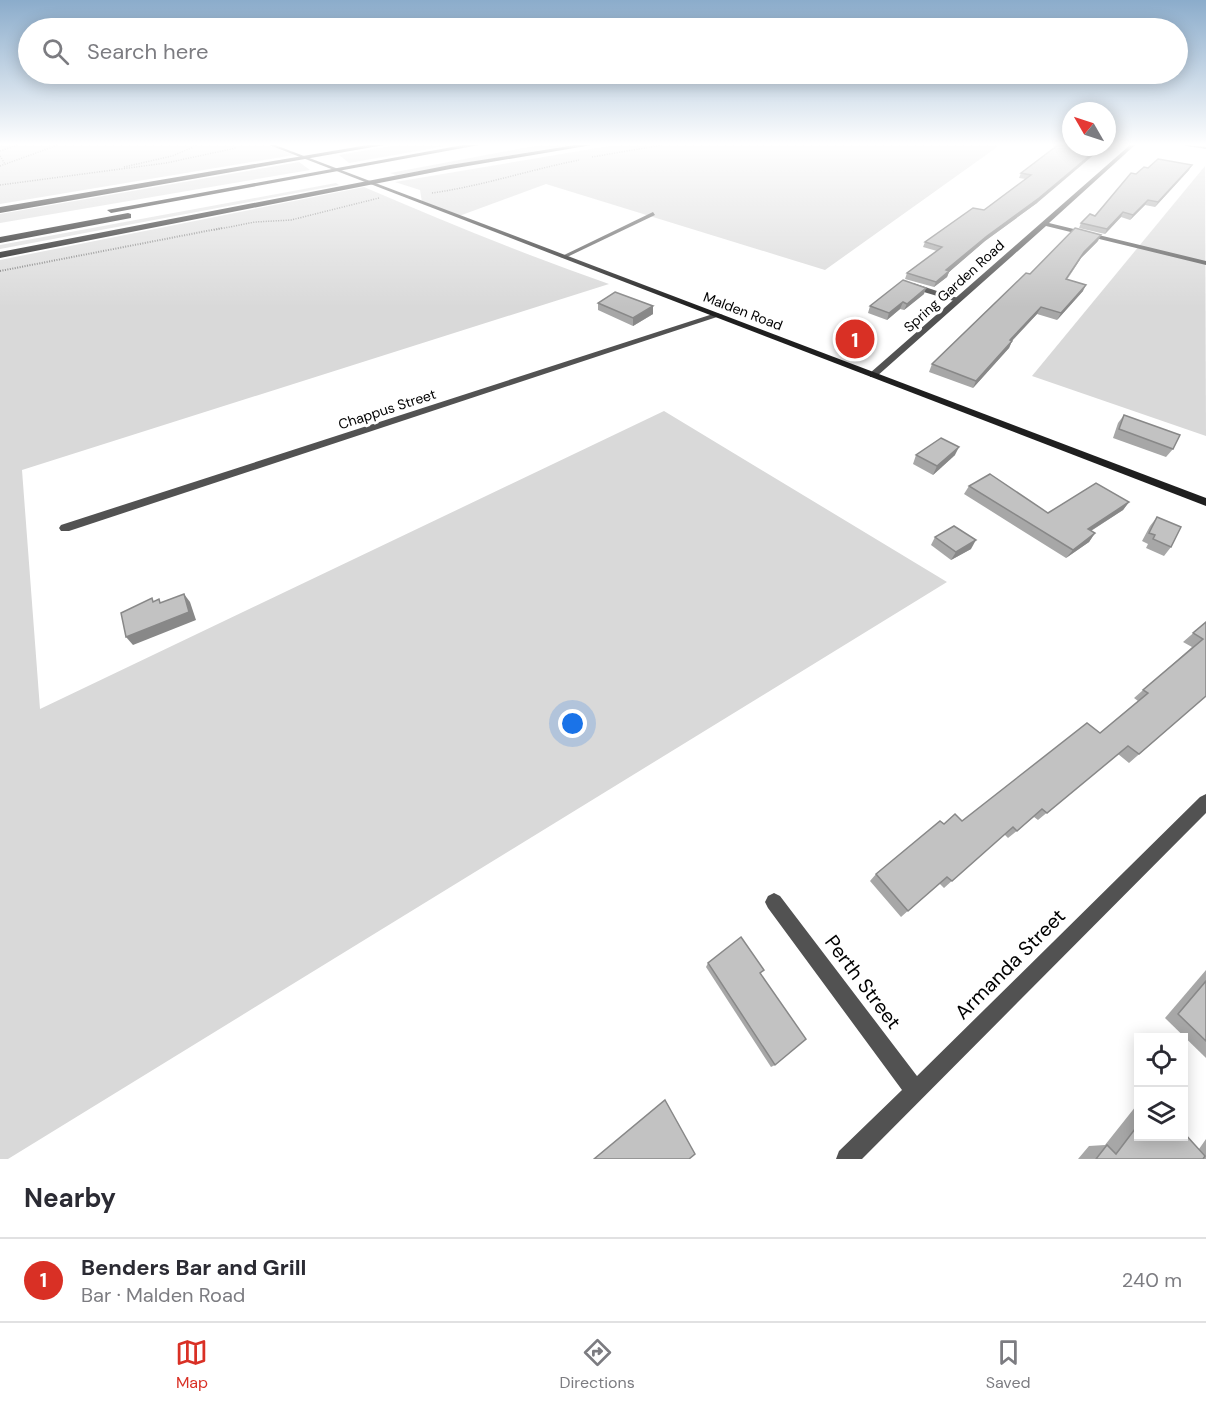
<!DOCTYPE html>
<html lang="en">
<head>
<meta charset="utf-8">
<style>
  body { margin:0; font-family:"DM Sans",sans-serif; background:#f2f2f3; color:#2b2b33 }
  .controls { position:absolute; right:18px; bottom:18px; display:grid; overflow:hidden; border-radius:0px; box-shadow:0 3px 15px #0003 }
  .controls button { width:54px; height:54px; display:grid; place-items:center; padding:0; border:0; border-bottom:2px solid #e1e1e2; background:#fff; color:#2b2b33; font:30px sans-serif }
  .compass { position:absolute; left:1062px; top:102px; width:54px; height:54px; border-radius:50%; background:#fff; box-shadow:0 3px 15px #0003; rotate:309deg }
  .you { position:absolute; left:573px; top:724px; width:21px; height:21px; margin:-15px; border:4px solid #fff; border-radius:50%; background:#1a73e8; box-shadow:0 0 0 9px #1a73e833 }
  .badge { display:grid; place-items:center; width:39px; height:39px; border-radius:50%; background:#d93025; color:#fff; font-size:20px; font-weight:700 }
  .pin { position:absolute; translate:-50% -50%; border:3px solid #fff; box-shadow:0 2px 6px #0006 }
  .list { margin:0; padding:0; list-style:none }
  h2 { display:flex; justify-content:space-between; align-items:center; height:78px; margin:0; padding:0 24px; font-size:26px }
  h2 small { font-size:20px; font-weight:400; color:#7c7c81 }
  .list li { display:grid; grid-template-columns:39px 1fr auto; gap:18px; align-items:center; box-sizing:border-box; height:84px; padding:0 24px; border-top:2px solid #e1e1e2 }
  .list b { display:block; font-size:22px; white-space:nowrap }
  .list p { margin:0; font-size:20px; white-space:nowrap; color:#7c7c81 }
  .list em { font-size:20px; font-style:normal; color:#7c7c81 }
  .icon { flex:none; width:33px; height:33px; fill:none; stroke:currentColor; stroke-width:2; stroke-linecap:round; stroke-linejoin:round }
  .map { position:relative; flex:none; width:1206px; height:1159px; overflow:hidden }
  .search { position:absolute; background:#fff; box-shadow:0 3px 15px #0003; left:18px; right:18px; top:18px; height:66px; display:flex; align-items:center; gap:15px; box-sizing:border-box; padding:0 21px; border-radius:33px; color:#7c7c81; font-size:22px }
  .sheet { height:162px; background:#fff }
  nav { display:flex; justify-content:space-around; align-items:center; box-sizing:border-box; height:84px; border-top:2px solid #e1e1e2; background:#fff; font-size:16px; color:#7c7c81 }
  nav a { display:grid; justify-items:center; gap:3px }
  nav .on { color:#d93025 }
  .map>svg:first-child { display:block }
  .green { fill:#d9d9d9 }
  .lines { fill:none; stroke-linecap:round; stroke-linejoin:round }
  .path-far1 { stroke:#747474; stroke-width:1.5; stroke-dasharray:1 1.5; stroke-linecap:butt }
  .path { stroke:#747474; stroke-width:2; stroke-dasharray:1 1.5; stroke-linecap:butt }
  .lane { fill:#525252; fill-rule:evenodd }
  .street { fill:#525252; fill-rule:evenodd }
  .secondary { fill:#1f1f1f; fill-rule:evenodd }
  .highway { fill:#000; fill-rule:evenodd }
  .wall { fill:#a7a7a7 }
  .shaded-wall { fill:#888 }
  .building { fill:#c2c2c2; stroke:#888; stroke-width:1.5 }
  .labels { text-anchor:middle; stroke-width:6; stroke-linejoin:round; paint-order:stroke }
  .far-street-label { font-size:14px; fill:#000; stroke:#fff }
  .near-street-label { font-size:20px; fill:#000; stroke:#fff }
</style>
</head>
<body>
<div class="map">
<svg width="1206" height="1159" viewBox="0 0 1206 1159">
  <rect width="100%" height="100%" fill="#fff"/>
  <g class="green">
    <path d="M0,145H268L294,155L0,204Z"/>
    <path d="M397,145H451L349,163L339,155Z"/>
    <path d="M540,145H571L396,175L390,173Z"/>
    <path d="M615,145H1000L825,270L546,184L459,216L422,202L420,190L395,182Z"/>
    <path d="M299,162L310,170L0,223V214Z"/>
    <path d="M1205,166L1206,436L1032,376Z"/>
    <path d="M336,183L339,185L0,249V245Z"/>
    <path d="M364,187C445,222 526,255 609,284L22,470L40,709L664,411L947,582L8,1159H0V260Z"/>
  </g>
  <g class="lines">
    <g class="path-far1">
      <path d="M0,151L17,145"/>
      <path d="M0,156L5,164"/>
      <path d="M592,157L662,145"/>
      <path d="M0,166L58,145"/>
      <path d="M124,167L172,156L198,145"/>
      <path d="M0,185L166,163L236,148L233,145"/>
      <path d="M432,193C482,186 529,170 579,160"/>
      <path d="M214,230L255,222L291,220L379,198"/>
    </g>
    <path class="path" d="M0,271L222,228"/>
    <g class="lane">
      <path d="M1185,145L1206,147V149L1187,146Z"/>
      <path d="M907,283H913L961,299L954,301L907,287Z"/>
    </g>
    <g class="street">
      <path d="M1130,145H1135L1049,223L1206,261V265L1046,226L876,377H870V373Z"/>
      <path d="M653,212L655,215L565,258L560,257Z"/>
      <path d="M716,313L723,315L69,531H61L59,528L61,525Z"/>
      <path d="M1206,794V813L862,1159H836L839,1151L902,1090L768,908L765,902L768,896L774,893L780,896L917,1076L1200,797Z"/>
    </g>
    <path class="secondary" d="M269,145H275L1206,498V506Z"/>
    <g class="highway">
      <path d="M368,145H384L0,213V207Z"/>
      <path d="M463,145H479L111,213L107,210Z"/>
      <path d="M575,145H592L450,169L0,258V252L450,165Z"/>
      <path d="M128,213L131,214V218L0,243V237Z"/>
    </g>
  </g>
  <g class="wall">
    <path d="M1058,145L1037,203L985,241L949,272L947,277L934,287L905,279L907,273L937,251L923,247L925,242L984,210L1026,179L1019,178L1021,173Z"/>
    <path d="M1148,168L1189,170L1155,207L1145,205L1130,220L1121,217L1105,234L1079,228L1081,223L1095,216L1136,174Z"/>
    <path d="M1098,241L1081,258L1067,279L1083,291L1057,320L1037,314L1012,341L1009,348L973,388L929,372L932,364L1030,274Z"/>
    <path d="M924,294L904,310L900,309L887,320L868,313L870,306Z"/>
    <path d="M598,303L653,314L633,326L598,310Z"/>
    <path d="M1124,415L1173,449L1166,457L1113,438L1118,423Z"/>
    <path d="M916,455H955L933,475L913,464Z"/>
    <path d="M969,486L1048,513L1129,502L1123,510L1091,531L1095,533L1089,542L1066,558L964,494Z"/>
    <path d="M1157,517L1171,547L1164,556L1146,548L1148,544L1142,541L1150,526Z"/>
    <path d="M935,537L971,549L951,560L931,545Z"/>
    <path d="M1206,622V696L1129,763L1118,754L1038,820L1034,817L1008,838L1004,834L944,888L939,883L901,917L870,881L876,874L944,824L962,821L1100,733L1138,701L1134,698L1192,647L1183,642Z"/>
    <path d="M708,963L761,974L775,1065L771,1067L706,967Z"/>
    <path d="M1206,970V1058L1165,1018Z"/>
    <path d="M1136,1106H1138V1137L1199,1149L1206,1139V1159H1078L1089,1146L1105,1145Z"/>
  </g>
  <g class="shaded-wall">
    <path d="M1100,147H1103L1037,203L985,241L949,272L947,277L934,287L936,282L946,270L987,236Z"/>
    <path d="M1192,165L1189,170L1155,207L1158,202Z"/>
    <path d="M1148,200L1145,205L1130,220L1133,215Z"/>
    <path d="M1123,212L1121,217L1105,234L1107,229Z"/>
    <path d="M1101,235L1098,241L1081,258L1063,286L1084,252Z"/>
    <path d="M1086,285L1083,291L1057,320L1061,313Z"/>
    <path d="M926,288L924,294L904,310L907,304Z"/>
    <path d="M903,302L900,309L887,320L889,313Z"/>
    <path d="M653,306V314L633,326V318Z"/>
    <path d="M1041,307L1037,314L1006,347L1010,340Z"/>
    <path d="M1012,341L1009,348L973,388L976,381Z"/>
    <path d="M959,447L955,455L933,475L937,466Z"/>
    <path d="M1129,502L1123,510L1081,537L1088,529Z"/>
    <path d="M1095,533L1089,542L1066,558L1073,550Z"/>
    <path d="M976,540L971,549L951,560L956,552Z"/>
    <path d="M184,594L190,602L196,620L133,645L126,637Z"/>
  </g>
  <g class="building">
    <path d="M1058,145H1071V147H1100L1039,198L987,236L946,270L949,271L936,282L907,273L942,247L925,242L973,208L984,210L1031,175L1021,173Z"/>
    <path d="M1158,159L1192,165L1158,202L1148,200L1133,215L1123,212L1107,229L1081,223L1090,214L1095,216L1131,173L1136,174L1144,167L1148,168Z"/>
    <path d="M1075,228L1101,235L1084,252L1066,279L1086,285L1061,313L1041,307L1010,340L1012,341L976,381L932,364L1026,273L1030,274Z"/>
    <path d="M903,280L926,288L907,304L903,302L889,313L870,306Z"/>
    <path d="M615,292L653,306L633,318L598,303Z"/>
    <path d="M1124,415L1180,435L1173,449L1119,429Z"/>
    <path d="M941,438L959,447L937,466L916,455Z"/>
    <path d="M990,474L1048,513L1096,483L1129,502L1088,529L1095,533L1073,550L969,486Z"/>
    <path d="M1157,517L1181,527L1171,547L1153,539L1155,535L1149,533Z"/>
    <path d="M954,526L976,540L956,552L935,537Z"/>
    <path d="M184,594L189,612L126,637L121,613L152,598L153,602L159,599L160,603Z"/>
    <path d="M1206,622V696L1139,754L1128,746L1047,813L1042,809L1017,831L1013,827L952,881L947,877L908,911L876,874L940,821L944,824L955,814L962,821L1087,723L1100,733L1148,693L1143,690L1203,639L1193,633Z"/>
    <path d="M741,937L764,970L760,973L806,1039L775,1065L708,963Z"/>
    <path d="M1206,981V1041L1178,1014Z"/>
    <path d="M665,1100L695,1154L689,1159H594Z"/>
    <path d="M1138,1125V1137H1184V1133L1205,1156L1203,1159H1096L1107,1145L1116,1154Z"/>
  </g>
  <linearGradient id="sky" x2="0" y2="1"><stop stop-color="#8baccb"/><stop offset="0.47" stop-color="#fff"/><stop offset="1" stop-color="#fff" stop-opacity="0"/></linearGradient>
  <rect width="1206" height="307" fill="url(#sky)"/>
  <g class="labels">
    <g class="far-street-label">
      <text transform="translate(954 286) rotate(-42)" y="5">Spring Garden Road</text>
      <text transform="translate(743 311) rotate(21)" y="5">Malden Road</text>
      <text transform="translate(387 409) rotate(-18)" y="5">Chappus Street</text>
    </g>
    <g class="near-street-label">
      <text transform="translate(1010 964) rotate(-45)" y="7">Armanda Street</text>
      <text transform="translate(863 982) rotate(53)" y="7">Perth Street</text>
    </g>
  </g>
</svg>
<div class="controls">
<button><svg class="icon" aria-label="locate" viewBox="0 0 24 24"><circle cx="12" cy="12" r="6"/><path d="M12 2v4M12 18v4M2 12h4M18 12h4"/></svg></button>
<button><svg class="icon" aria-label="layers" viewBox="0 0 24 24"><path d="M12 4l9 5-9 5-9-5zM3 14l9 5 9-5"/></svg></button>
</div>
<svg class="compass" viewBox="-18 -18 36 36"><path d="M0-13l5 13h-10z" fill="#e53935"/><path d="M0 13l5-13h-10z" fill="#7c7c81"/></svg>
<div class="you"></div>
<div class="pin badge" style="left:855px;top:339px">1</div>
<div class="search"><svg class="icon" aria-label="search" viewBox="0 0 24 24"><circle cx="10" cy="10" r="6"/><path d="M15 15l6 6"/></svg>Search here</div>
</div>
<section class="sheet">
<h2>Nearby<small></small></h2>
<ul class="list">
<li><span class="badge">1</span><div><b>Benders Bar and Grill</b><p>Bar · Malden Road</p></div><em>240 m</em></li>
</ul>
</section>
<nav>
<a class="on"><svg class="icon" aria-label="map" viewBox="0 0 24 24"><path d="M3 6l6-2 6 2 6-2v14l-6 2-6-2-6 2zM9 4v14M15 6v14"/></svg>Map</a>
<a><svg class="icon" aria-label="directions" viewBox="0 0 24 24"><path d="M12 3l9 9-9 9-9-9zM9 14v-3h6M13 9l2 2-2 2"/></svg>Directions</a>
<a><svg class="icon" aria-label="saved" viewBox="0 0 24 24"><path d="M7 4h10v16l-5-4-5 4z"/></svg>Saved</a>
</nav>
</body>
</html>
